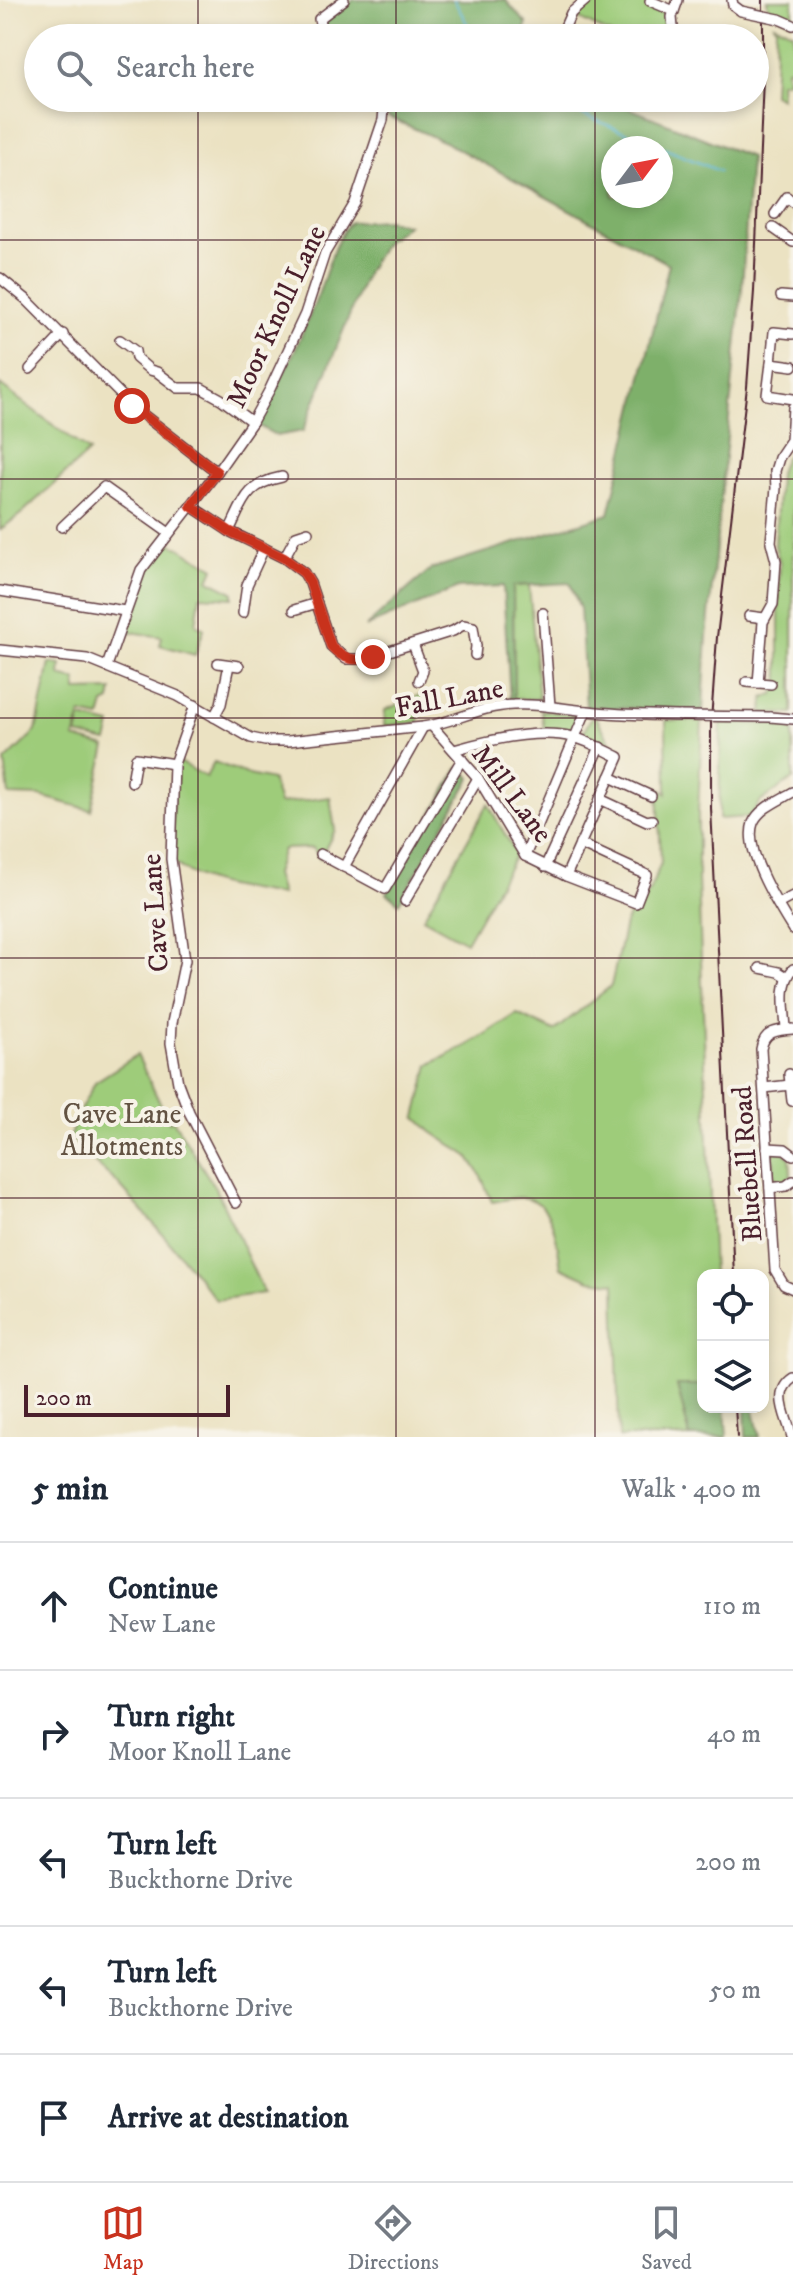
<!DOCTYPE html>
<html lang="en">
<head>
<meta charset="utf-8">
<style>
  body { margin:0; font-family:"IM FELL DW Pica",serif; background:#f6f6f7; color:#1f2937 }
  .controls { position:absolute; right:24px; bottom:24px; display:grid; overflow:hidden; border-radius:16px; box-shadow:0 4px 12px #0003 }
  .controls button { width:72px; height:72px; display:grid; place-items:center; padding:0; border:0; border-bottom:2px solid #e0e1e3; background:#fff; color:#1f2937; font:40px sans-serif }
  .compass { position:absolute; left:601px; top:136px; width:72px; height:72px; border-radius:50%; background:#fff; box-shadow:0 4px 12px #0003; rotate:58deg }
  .scale { position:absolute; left:24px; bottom:20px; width:206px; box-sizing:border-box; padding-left:8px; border:4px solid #4a1f2b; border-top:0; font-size:22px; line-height:28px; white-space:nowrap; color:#4a1f2b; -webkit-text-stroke:6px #f7f3e8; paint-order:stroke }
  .stop { position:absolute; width:24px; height:24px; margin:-18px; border:6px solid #c8321e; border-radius:50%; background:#fff }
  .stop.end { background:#c8321e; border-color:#fff; box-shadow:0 2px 8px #0008 }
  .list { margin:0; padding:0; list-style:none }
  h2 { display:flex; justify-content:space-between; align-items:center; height:104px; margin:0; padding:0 32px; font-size:34px }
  h2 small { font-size:26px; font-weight:400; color:#747a83 }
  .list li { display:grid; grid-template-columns:52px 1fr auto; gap:24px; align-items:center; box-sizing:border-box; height:128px; padding:0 32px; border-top:2px solid #e0e1e3 }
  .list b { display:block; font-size:30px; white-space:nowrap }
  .list p { margin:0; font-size:26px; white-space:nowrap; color:#747a83 }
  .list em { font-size:26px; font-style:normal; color:#747a83 }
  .icon { flex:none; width:44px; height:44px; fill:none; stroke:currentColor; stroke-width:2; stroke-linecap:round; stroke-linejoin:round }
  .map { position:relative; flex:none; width:793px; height:1437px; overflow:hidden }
  .search { position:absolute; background:#fff; box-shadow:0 4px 12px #0003; left:24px; right:24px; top:24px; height:88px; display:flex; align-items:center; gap:20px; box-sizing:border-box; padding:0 28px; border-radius:44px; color:#747a83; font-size:30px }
  .sheet { height:744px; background:#fff }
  nav { display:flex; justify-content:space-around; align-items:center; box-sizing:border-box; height:112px; border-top:2px solid #e0e1e3; background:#fff; font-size:22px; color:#747a83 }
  nav a { display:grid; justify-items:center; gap:4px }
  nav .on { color:#c8321e }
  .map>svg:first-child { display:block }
  .green { fill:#9ecc7a; stroke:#747652; stroke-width:2 }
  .forest { fill:#7eb06a; stroke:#64684a; stroke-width:2; fill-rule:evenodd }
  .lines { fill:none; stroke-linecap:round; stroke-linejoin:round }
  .stream { stroke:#56b5d5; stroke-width:2 }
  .minor-casing { stroke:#623c42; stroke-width:12 }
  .minor { stroke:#fff; stroke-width:9 }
  .rail { stroke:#4a1f2b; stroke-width:2 }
  .minor-bridge-casing { stroke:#623c42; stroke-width:12; stroke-linecap:butt }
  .minor-bridge { stroke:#fff; stroke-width:9 }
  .route { stroke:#c8321e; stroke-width:10 }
  .grid { fill:none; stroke:#4a1f2b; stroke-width:2; stroke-opacity:0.55 }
  .labels { text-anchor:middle; stroke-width:8; stroke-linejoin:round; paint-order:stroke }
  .street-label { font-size:28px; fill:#4a1f2b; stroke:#f7f3e8 }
  .park-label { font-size:28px; fill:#635343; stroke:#f7f3e8 }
</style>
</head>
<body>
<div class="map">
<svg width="793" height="1437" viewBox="0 0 793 1437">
  <rect width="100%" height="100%" fill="#f7f3e8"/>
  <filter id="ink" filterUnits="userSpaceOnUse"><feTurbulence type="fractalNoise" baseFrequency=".0125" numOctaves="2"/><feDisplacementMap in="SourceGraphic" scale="16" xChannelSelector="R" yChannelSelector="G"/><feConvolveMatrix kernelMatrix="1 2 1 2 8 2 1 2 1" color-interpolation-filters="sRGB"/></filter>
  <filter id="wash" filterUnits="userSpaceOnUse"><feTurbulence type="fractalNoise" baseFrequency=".006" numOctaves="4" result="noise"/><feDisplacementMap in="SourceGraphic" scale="32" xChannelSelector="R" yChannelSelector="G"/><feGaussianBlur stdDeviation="1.8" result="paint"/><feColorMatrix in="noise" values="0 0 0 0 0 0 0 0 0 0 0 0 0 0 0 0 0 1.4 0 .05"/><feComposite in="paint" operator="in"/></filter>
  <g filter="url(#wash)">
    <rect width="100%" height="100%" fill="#ebe2c2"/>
    <g class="green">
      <path d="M590,0H644L648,5L666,16L669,38H618L575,17Z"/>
      <path d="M767,0H793V22L769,13Z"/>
      <path d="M774,24L793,32V68L786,69L787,81L780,82L781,98L773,94L776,28Z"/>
      <path d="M0,385L89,452L22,513L0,530Z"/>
      <path d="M793,451V714L763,713L764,698L774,694L779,680V580L780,564L775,546L779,473L784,458Z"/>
      <path d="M169,542L214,568L209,580L233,592V598L200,596L196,624L204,629L195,655L160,645L162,637L125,631L146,574Z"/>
      <path d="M529,585L539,699H514L513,586Z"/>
      <path d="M50,663L61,665L60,676L76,680L77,691L112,690L110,701L104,704L100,718L81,714L74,738L106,747L91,810L40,796L9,795L5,761L36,731Z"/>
      <path d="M425,693L431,708L419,715V722L384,726L385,710Z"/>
      <path d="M541,710L579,716C574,736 563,733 545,734Z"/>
      <path d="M596,717L616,752L582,735L591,718Z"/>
      <path d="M81,718L111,725L107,742L77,735Z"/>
      <path d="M666,720L702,721L698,813V878L713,1275H703V1385H677L690,1437H619L615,1283L590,1280L561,1267C557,1245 556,1208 530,1199C519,1195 503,1201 492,1202L480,1174L468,1156L432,1132L416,1117L429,1065L468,1045L517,1014L554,1031L611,986L625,924L636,903L648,894L661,863L658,787L667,794Z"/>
      <path d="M721,722L793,725V779L760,802L750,817L719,819Z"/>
      <path d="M214,762L249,775L272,780L279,804L330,797L335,830L320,859L313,848L283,849L275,874L281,895C247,889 196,886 171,859L174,764L181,763L206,777Z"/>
      <path d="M488,804L516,854L466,942L423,918Z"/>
      <path d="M137,1055L169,1122L173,1120L217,1191L264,1293L216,1300C185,1260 153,1222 119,1185C103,1168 83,1156 70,1136L75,1120L95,1082Z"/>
      <path d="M782,1151L790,1158L791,1175L784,1182L775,1183L773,1152Z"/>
    </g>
    <g class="forest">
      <path d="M354,0H505L527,24L520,38H329L324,21Z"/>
      <path d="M271,98H291L292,100L334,98C304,108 301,118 271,98Z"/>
      <path d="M383,98H604L750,157L742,289L707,636L703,711L586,707L580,609L570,583L513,586L514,699H510L503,586L458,588L365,627L431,569L609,514L669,264L447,143L388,117L390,112ZM613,148H661V196H613Z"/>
      <path d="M387,220L408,225L386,241L368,269L303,431L277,436L255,424C279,388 302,336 318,295C328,270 332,244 350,222Z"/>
      <path d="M459,767H462L471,778L399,903L387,893Z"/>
      <path d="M677,1385H703V1407H725L727,1437H690Z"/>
      <path d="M745,1407H753L760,1437H746Z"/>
    </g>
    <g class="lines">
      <g class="stream">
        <path d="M454,0L475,38"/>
        <path d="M542,98L719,171"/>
      </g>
    </g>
  </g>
  <g filter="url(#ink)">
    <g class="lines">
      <defs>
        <g id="minor">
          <path d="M732,0L733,5L741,11"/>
          <path d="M650,1L674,11"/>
          <path d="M779,19L793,25"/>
          <path d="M323,38L319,19L344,0"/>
          <path d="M560,38L571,13L586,0"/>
          <path d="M674,38L672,17L678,0"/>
          <path d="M681,98L683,100"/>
          <path d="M775,214L787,197L793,202"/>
          <path d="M773,228L793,242"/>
          <path d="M0,278L26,299L132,406L217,472"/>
          <path d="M781,296L793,297"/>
          <path d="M793,334L774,332L771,363L793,366"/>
          <path d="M120,340L135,351L136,358L150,370L157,372L178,388H201L221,399L252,422"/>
          <path d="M771,363L767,395L793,399"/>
          <path d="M30,369L63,334"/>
          <path d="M191,506L229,531L284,558L304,573L310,583L331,646L346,659H364L453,631L463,625L473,627L476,646L475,655"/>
          <path d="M62,527L104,487L169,533"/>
          <path d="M229,531C244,501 246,484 282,477"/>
          <path d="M284,558L296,536L308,532"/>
          <path d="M0,591L125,611"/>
          <path d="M294,610L317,603"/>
          <path d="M243,613L247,585L264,548"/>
          <path d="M543,613L550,706"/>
          <path d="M749,616L764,618"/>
          <path d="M413,644L423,671L419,681"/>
          <path d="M0,650L87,659L178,696L251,738L265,741H288L423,727C454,722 481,706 513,705C539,703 563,709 588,711C619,715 650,715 681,716"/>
          <path d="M218,663L239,666"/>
          <path d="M107,666L141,570L217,472L252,422L270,389L305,314L325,253L355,203L383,120L384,109L378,98"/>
          <path d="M747,682L771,684"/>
          <path d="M758,683L763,622L773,604L776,561L771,542L776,488L775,471L779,458L791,440L793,407"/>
          <path d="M195,705L174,764L171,859L185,960L172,1023L171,1043L178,1083L189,1112L236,1203"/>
          <path d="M214,717L221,704L229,665"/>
          <path d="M770,717L793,719"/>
          <path d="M432,726L478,778L525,856L566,876L636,903L647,875L580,844"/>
          <path d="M454,750C488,740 537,728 573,737C589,741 604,750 619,757L566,876"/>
          <path d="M610,777L651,796"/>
          <path d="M132,782L136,758L174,764"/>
          <path d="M793,792C780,800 759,808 753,823C743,851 779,907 793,930"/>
          <path d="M600,799L647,821L652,820"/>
          <path d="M320,854L385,889L462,759"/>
          <path d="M525,856L586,711"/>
          <path d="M344,867L423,727"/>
          <path d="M545,867L600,747"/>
          <path d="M405,901L478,778"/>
          <path d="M778,904L793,896"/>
          <path d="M760,968L779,972L787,977"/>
          <path d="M786,1029C785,1008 779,986 793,969"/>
          <path d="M793,1029C777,1030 764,1031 761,1049L775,1270L784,1285L793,1289"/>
          <path d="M789,1074L792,1101"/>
          <path d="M764,1088L790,1085"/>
          <path d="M767,1148L785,1149L793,1155"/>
          <path d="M770,1188L786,1186L793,1181"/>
          <path d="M792,1437C787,1416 771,1393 793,1378"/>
        </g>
      </defs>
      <use href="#minor" class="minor-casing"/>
      <use href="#minor" class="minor"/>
      <g class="rail">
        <path d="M734,1275L711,808V721L717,637L747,387L754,291L763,78V0"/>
        <path d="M735,1407L737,1437"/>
      </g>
      <defs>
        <g id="minor-bridge">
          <path d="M741,11L779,19"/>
          <path d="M681,716L770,717"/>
        </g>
      </defs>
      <use href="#minor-bridge" class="minor-bridge-casing"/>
      <use href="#minor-bridge" class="minor-bridge"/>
    </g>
  </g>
  <g class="lines" filter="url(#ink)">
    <path class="route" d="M132,406L217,472L191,506L229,531L284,558L304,573L310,583L331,646C344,660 355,662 373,657"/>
  </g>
  <path class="grid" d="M198,0V38M396,0V38M595,0V38M198,98V1437M396,98V1437M595,98V1437M0,240H793M0,479H793M0,718H793M0,958H793M0,1198H793"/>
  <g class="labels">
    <g class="street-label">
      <text transform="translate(275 316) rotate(-65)" y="10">Moor Knoll Lane</text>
      <text transform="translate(449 697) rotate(-11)" y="10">Fall Lane</text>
      <text transform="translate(513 793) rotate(53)" y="10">Mill Lane</text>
      <text transform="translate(154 913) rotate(-94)" y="10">Cave Lane</text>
      <text transform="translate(746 1164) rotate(-94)" y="10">Bluebell Road</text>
    </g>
    <g class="park-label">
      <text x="122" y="1123">Cave Lane<tspan x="122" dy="32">Allotments</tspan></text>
    </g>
  </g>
</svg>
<div class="controls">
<button><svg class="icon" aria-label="locate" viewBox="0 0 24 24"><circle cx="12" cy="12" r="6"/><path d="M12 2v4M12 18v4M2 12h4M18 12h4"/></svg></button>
<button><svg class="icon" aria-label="layers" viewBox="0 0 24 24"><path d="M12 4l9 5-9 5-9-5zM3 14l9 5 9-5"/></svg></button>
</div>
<svg class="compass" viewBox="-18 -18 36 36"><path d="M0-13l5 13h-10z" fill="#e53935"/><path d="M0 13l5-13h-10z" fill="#747a83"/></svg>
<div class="scale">200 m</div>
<div class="stop" style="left:132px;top:406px"></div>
<div class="stop end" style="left:373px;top:657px"></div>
<div class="search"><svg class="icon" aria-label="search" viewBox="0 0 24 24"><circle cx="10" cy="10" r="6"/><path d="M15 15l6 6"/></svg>Search here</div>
</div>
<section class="sheet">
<h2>5 min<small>Walk · 400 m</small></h2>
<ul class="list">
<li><svg class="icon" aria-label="ahead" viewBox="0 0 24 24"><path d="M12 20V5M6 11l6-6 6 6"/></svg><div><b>Continue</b><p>New Lane</p></div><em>110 m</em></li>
<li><svg class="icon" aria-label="right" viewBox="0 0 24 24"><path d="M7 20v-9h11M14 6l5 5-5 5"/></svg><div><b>Turn right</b><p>Moor Knoll Lane</p></div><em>40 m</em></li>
<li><svg class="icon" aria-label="left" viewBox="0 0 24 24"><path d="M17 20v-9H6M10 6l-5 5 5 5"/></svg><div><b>Turn left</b><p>Buckthorne Drive</p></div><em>200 m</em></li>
<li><svg class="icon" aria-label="left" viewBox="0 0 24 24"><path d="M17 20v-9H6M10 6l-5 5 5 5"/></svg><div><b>Turn left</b><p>Buckthorne Drive</p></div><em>50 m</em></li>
<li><svg class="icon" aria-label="arrive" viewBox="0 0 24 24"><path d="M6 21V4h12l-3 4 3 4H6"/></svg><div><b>Arrive at destination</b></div></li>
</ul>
</section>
<nav>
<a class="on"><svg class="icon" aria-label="map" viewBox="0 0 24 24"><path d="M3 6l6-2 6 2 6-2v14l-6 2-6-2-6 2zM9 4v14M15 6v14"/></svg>Map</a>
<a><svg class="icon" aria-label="directions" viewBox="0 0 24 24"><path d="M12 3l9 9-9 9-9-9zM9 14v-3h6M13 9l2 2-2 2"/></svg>Directions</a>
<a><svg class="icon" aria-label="saved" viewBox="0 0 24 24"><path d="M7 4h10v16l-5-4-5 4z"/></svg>Saved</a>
</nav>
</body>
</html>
